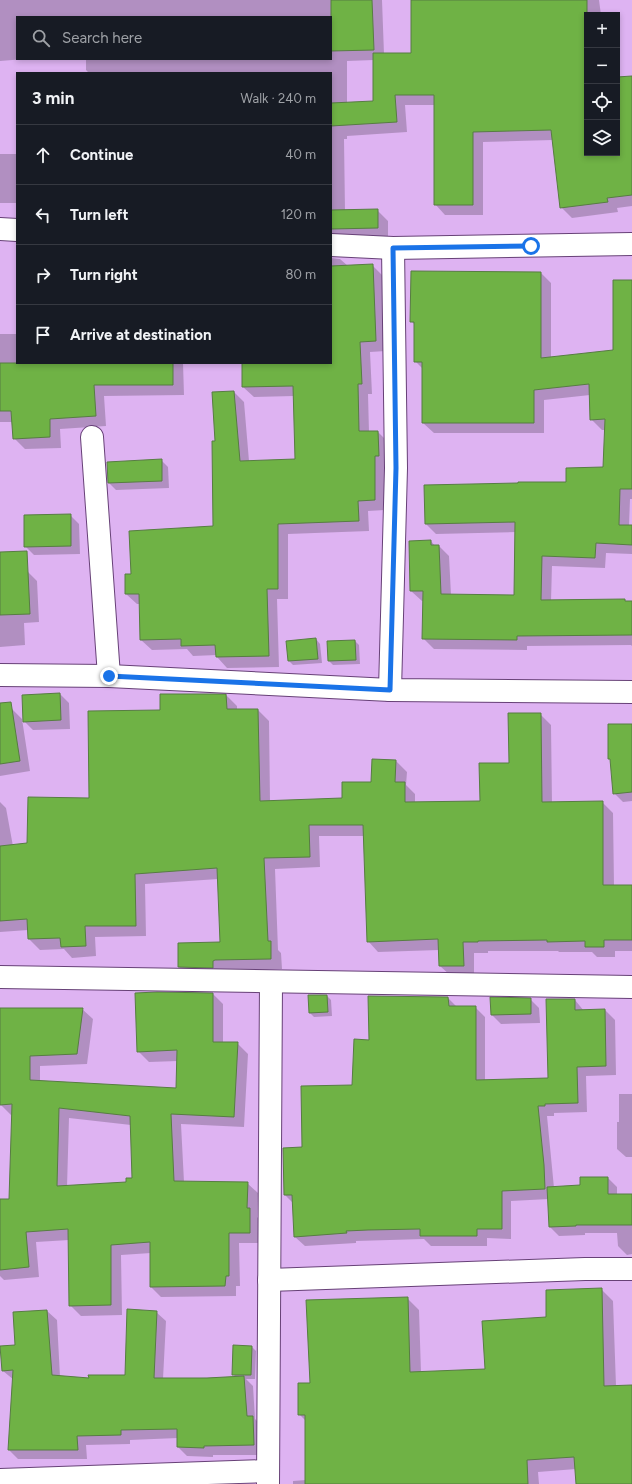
<!DOCTYPE html>
<html lang="en">
<head>
<meta charset="utf-8">
<style>
  body { margin:0; font-family:Figtree,sans-serif; background:#242831; color:#f1f3f6 }
  .controls { position:absolute; right:12px; top:12px; display:grid; overflow:hidden; border-radius:0px; box-shadow:0 2px 6px #0003 }
  .controls button { width:36px; height:36px; display:grid; place-items:center; padding:0; border:0; border-bottom:1px solid #363941; background:#171b24; color:#f1f3f6; font:20px sans-serif }
  .stop { position:absolute; width:12px; height:12px; margin:-9px; border:3px solid #1a73e8; border-radius:50%; background:#fff }
  .stop.end { background:#1a73e8; border-color:#fff; box-shadow:0 1px 4px #0008 }
  .list { margin:0; padding:0; list-style:none }
  h2 { display:flex; justify-content:space-between; align-items:center; height:52px; margin:0; padding:0 16px; font-size:17px }
  h2 small { font-size:13px; font-weight:400; color:#9ea1a6 }
  .list li { display:grid; grid-template-columns:26px 1fr auto; gap:12px; align-items:center; box-sizing:border-box; height:60px; padding:0 16px; border-top:1px solid #363941 }
  .list b { display:block; font-size:15px; white-space:nowrap }
  .list em { font-size:13px; font-style:normal; color:#9ea1a6 }
  .icon { flex:none; width:22px; height:22px; fill:none; stroke:currentColor; stroke-width:2; stroke-linecap:round; stroke-linejoin:round }
  .map { position:relative; flex:none; width:632px; height:1484px; overflow:hidden }
  .search { position:absolute; background:#171b24; box-shadow:0 2px 6px #0003; left:16px; top:16px; width:316px; height:44px; display:flex; align-items:center; gap:10px; box-sizing:border-box; padding:0 14px; border-radius:0px; color:#9ea1a6; font-size:15px }
  .panel { position:absolute; background:#171b24; box-shadow:0 2px 6px #0003; left:16px; top:72px; width:316px; height:292px; border-radius:0px }
  .map>svg:first-child { display:block }
  .shadow { fill:#0003; fill-rule:evenodd }
  .building { fill:#6fb245; stroke:#577d42; fill-rule:evenodd }
  .lines { fill:none; stroke-linecap:round; stroke-linejoin:round }
  .street-casing { stroke:#674177; stroke-width:24 }
  .street { stroke:#fff; stroke-width:22 }
  .route { stroke:#1a73e8; stroke-width:5 }
</style>
</head>
<body>
<div class="map">
<svg width="632" height="1484" viewBox="0 0 632 1484">
  <rect width="100%" height="100%" fill="#deb3f2"/>
  <g class="shadow">
    <path d="M0,0H382L384,54H412V0H599L601,15H587V153H617V78L632,77V206L617,208L618,212L572,218L561,207L553,140L483,142V215H445L435,204V105H405L407,132L347,136V139H344L345,211L377,210L388,221V238L331,249V73H89L86,70V59H47H331V17H17V59H25L0,61ZM374,60V102L347,103V61Z"/>
    <rect x="0" y="154" width="17" height="49"/>
    <path d="M331,258L340,259L348,266L372,265L383,276L386,351L370,352L372,394H368L369,432H378L388,442L385,510L368,511L369,531L288,534V599H277L279,667L227,668L217,657V655L193,656L187,649L152,650L141,640L140,604H137L126,594L132,575L214,527L216,441L234,392L244,402L249,461L296,460L294,396L254,397L243,387V363H331Z"/>
    <path d="M541,273L551,283V358L614,351L632,281V499H630L629,526H632V554L606,553L605,568L552,566L551,601L625,600L626,602H632V646L631,645L527,646V650L434,649L423,638L424,601H422L411,591L431,541L435,546H439L449,556L451,595L515,596L516,532L436,534L426,524L567,483L604,468L606,430H602L591,419L590,395L544,400V433H434L423,423V369L415,361V325L411,321Z"/>
    <path d="M0,334H17V363H183L184,395L104,396L106,426L60,429L61,448L25,449L14,438L13,422H0Z"/>
    <path d="M161,460L168,467L169,488L116,490L109,483Z"/>
    <path d="M70,515L79,524L80,554L34,555L25,546Z"/>
    <path d="M28,572L37,581L39,622L24,623L25,645L0,647V593Z"/>
    <path d="M316,639L320,644L322,663L293,665L289,661Z"/>
    <path d="M355,641L359,645L360,664L333,665L329,661Z"/>
    <path d="M60,694L69,703L70,729L33,730L22,719L30,771L0,776V710L11,708L24,721Z"/>
    <path d="M226,695L237,706V710H258L269,721L270,801L343,799L372,783L396,761L407,772L406,785L415,794V803L481,802L510,764L540,714L551,725L552,803L602,802L613,813L614,886H632V951H615V957H597L592,952H559L558,951H488V953H474V976H451L440,966L439,950L378,952L368,941L364,836H319L320,867L275,869L278,950L281,953L282,969L226,971L190,978L179,967L221,943L218,879L145,884L146,936L95,937L96,956L72,958L64,949L40,950L29,939L28,930L0,932V802L6,808L25,912L90,799L161,710Z"/>
    <path d="M632,725V801L623,802L614,793Z"/>
    <path d="M213,994L223,1004V1043H237L248,1054L244,1127L181,1124L184,1182L247,1183L258,1193L257,1217L260,1220V1243H239L240,1286H236V1296L161,1297L151,1287V1253L121,1255L122,1315L81,1316L70,1305L69,1240L36,1242L39,1277L4,1280L0,1276V1200H10L13,1115H11L0,1104V1009H82L93,1019L87,1064L40,1066V1082L177,1089L178,1061L149,1062L138,1051ZM69,1118L131,1125L133,1179L127,1183L67,1187Z"/>
    <path d="M327,996L331,1000L332,1016L314,1017L310,1013Z"/>
    <path d="M369,997L448,998L457,1007H475L485,1017V1080L549,1079L575,1000L584,1011L605,1010L615,1020L616,1075L586,1076L587,1112L554,1113V1116H547L554,1188L581,1186L608,1178L617,1187V1195H632V1254L627,1255L618,1246L617,1233H585V1235L559,1236L550,1227L549,1199L511,1201V1239L487,1238V1246H431L424,1239L356,1241V1243L305,1246L295,1237L294,1204L285,1195L303,1148L353,1086L370,1041Z"/>
    <path d="M530,999L539,1008L540,1023L501,1024L492,1015Z"/>
    <path d="M619,1094H632V1157H626L617,1149V1122H619Z"/>
    <path d="M601,1289L613,1301L616,1386H632V1484H577L576,1469L538,1472L539,1484H293V1481L306,1480V1421L299,1414L311,1384L407,1298L419,1310L421,1373L486,1370L547,1318Z"/>
    <path d="M47,1311L57,1320L60,1377L90,1379L126,1376L156,1312L166,1321L163,1379L236,1377L233,1374L252,1347L256,1351L255,1379H246L253,1386L255,1419L262,1426L263,1455H213V1457L187,1456L178,1447V1438L130,1440V1444L86,1445L87,1459H18L9,1450L14,1380L3,1371L16,1346Z"/>
  </g>
  <g class="building">
    <path d="M331,0H372L374,50L331,51Z"/>
    <path d="M411,0H587V153H617V77L632,76V195L607,198L608,202L560,208L551,130L473,132V205H434V95H395L397,122L331,126V103L373,101V53H411Z"/>
    <path d="M378,209V228L331,229V210Z"/>
    <path d="M373,264L376,341L360,342L362,384H358L359,431H378L379,456H375V500L358,501L359,521L278,524V589H267L269,656L216,657L215,645L181,646V639L140,640L139,594H125V574H131L129,531L213,526L212,441H215L212,392L234,391L240,461L295,459L293,386L242,387V363H331V266Z"/>
    <path d="M411,271L541,272V358L613,350V280H632V489H620L619,525H632V545L596,543L595,558L542,556L541,600L625,599V601H632V635L517,636V640L422,639L423,591H410L409,541L431,540V545H439L441,594L514,595L515,522L425,524L424,485L518,483V482H566V468L603,467L605,419L590,420L589,384L534,390V423H422V362H414V322H410Z"/>
    <path d="M0,363H173V385H94L96,416L50,419V437L13,439L11,411H0Z"/>
    <path d="M162,459V481L108,483L107,462Z"/>
    <path d="M71,514V546L24,547V515Z"/>
    <path d="M27,551L30,614L0,615V552Z"/>
    <path d="M316,638L318,659L288,661L286,641Z"/>
    <path d="M355,640L356,660L328,661L327,641Z"/>
    <path d="M60,693L61,720L23,722L22,695Z"/>
    <path d="M160,694H226L227,709H258L260,801L342,798V782H371L372,759L396,760L395,782H405V802L480,801L479,763H509L508,713H541L542,802L603,801V885H632V940H604V947H585V941L547,942V940L478,941V942H463L464,966H439L438,939L367,942L363,825H309L310,857L264,858L268,941H271V959L215,960L213,961V968L178,967V943L220,942L217,868L135,874L136,926H85L86,946L61,947L60,938L28,939L27,919L0,921V846L27,843L28,797L89,798L88,711L160,710Z"/>
    <path d="M11,702L20,761L0,764V703Z"/>
    <path d="M608,724H632V792L613,794L610,759H608Z"/>
    <path d="M157,992L213,993V1042H238L234,1117L171,1114L174,1181L248,1182L247,1208H250V1233H229V1276H226L225,1286L150,1287V1242L111,1245V1305L69,1306L68,1229L26,1232L29,1267L0,1270V1199H9L12,1104L0,1105V1008H83L77,1054L30,1056V1080L176,1088L177,1050L137,1052L135,993ZM59,1108L130,1116L132,1178H126V1182L57,1186Z"/>
    <path d="M308,995H327L328,1012L309,1013Z"/>
    <path d="M368,996L448,997L449,1006H476V1080L548,1078L546,999H575V1010L605,1009L606,1066L577,1067L578,1103L545,1104V1106H538L544,1165L545,1189L502,1191V1229H477V1236H420V1229L368,1230L346,1231L347,1233L294,1237L292,1195H284L283,1148L302,1147L301,1086L352,1085L354,1039L369,1040Z"/>
    <path d="M490,997L531,998V1014L491,1015Z"/>
    <path d="M580,1177H608V1194H632V1225H576V1226L549,1227L547,1187L580,1185Z"/>
    <path d="M602,1288L604,1386L632,1385V1484H576L574,1457L527,1460L528,1484H305V1415H298V1383H310L306,1300L408,1297L410,1372L485,1369L482,1321L546,1317V1290Z"/>
    <path d="M127,1309L157,1311L154,1378H207L244,1376L247,1416H253L254,1445L204,1446V1448L177,1447V1429L121,1430V1435L77,1436L78,1450H8L13,1370L2,1371L0,1346L15,1345L13,1312L47,1310L52,1375L89,1378L88,1375H125Z"/>
    <path d="M233,1345L252,1346L251,1375H232Z"/>
  </g>
  <g class="lines">
    <defs>
      <g id="street">
        <path d="M0,229L17,230"/>
        <path d="M331,245L393,248L632,244"/>
        <path d="M92,437L109,676"/>
        <path d="M0,675L109,676L390,690L632,692"/>
        <path d="M390,690L396,468L393,248"/>
        <path d="M0,977L632,987"/>
        <path d="M269,1280L585,1269H632"/>
        <path d="M0,1480L267,1471"/>
        <path d="M268,1484L271,982"/>
      </g>
    </defs>
    <use href="#street" class="street-casing"/>
    <use href="#street" class="street"/>
  </g>
  <g class="lines">
    <path class="route" d="M109,676L390,690L396,468L393,248L531,246"/>
  </g>
</svg>
<div class="controls">
<button>+</button>
<button>−</button>
<button><svg class="icon" aria-label="locate" viewBox="0 0 24 24"><circle cx="12" cy="12" r="6"/><path d="M12 2v4M12 18v4M2 12h4M18 12h4"/></svg></button>
<button><svg class="icon" aria-label="layers" viewBox="0 0 24 24"><path d="M12 4l9 5-9 5-9-5zM3 14l9 5 9-5"/></svg></button>
</div>
<div class="stop" style="left:531px;top:246px"></div>
<div class="stop end" style="left:109px;top:676px"></div>
<div class="search"><svg class="icon" aria-label="search" viewBox="0 0 24 24"><circle cx="10" cy="10" r="6"/><path d="M15 15l6 6"/></svg>Search here</div>
<section class="panel">
<h2>3 min<small>Walk · 240 m</small></h2>
<ul class="list">
<li><svg class="icon" aria-label="ahead" viewBox="0 0 24 24"><path d="M12 20V5M6 11l6-6 6 6"/></svg><div><b>Continue</b></div><em>40 m</em></li>
<li><svg class="icon" aria-label="left" viewBox="0 0 24 24"><path d="M17 20v-9H6M10 6l-5 5 5 5"/></svg><div><b>Turn left</b></div><em>120 m</em></li>
<li><svg class="icon" aria-label="right" viewBox="0 0 24 24"><path d="M7 20v-9h11M14 6l5 5-5 5"/></svg><div><b>Turn right</b></div><em>80 m</em></li>
<li><svg class="icon" aria-label="arrive" viewBox="0 0 24 24"><path d="M6 21V4h12l-3 4 3 4H6"/></svg><div><b>Arrive at destination</b></div></li>
</ul>
</section>
</div>
</body>
</html>
